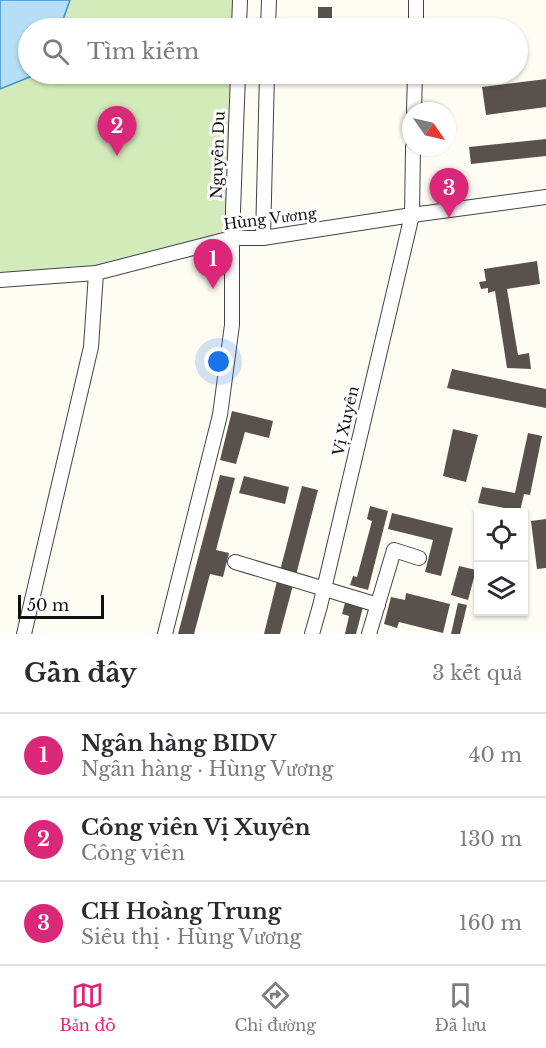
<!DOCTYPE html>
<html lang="vi">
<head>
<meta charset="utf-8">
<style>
  body { margin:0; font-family:"Libre Baskerville",serif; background:#f2f2f3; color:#2b2b33 }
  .controls { position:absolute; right:18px; bottom:18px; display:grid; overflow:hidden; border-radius:0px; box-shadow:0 2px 4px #0004 }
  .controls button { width:54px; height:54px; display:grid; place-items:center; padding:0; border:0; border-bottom:2px solid #e1e1e2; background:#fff; color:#2b2b33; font:30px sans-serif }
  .compass { position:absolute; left:402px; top:102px; width:54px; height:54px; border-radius:50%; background:#fff; box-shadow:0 2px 4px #0004; rotate:124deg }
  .scale { position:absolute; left:18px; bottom:15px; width:86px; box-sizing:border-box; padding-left:6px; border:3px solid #101010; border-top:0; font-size:16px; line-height:21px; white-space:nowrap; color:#101010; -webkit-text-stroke:4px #fff; paint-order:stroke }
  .you { position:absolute; left:219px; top:362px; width:21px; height:21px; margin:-15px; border:4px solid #fff; border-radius:50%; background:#1a73e8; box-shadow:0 0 0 9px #1a73e833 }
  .badge { display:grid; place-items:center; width:39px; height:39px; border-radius:50%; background:#db2777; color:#fff; font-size:20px; font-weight:700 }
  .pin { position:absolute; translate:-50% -50px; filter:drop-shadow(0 2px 3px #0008) }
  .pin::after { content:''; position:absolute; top:32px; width:21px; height:18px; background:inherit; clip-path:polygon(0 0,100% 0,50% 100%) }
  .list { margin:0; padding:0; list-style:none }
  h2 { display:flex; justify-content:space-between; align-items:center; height:78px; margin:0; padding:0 24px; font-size:26px }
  h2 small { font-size:20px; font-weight:400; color:#7c7c81 }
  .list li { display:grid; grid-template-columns:39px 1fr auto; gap:18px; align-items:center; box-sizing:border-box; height:84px; padding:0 24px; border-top:2px solid #e1e1e2 }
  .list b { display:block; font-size:22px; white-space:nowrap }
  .list p { margin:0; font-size:20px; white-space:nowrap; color:#7c7c81 }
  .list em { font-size:20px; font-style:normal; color:#7c7c81 }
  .icon { flex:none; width:33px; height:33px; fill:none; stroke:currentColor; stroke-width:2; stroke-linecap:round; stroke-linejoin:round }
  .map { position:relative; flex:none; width:546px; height:634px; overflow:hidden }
  .search { position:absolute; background:#fff; box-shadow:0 2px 4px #0004; left:18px; right:18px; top:18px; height:66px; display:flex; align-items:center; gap:15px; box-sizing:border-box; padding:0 21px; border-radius:33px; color:#7c7c81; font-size:22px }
  .sheet { height:330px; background:#fff }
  nav { display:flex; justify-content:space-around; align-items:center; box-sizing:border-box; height:84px; border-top:2px solid #e1e1e2; background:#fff; font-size:16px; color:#7c7c81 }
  nav a { display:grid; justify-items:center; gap:3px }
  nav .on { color:#db2777 }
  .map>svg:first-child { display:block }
  .green { fill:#d3ebbb }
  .water { fill:#b7def7; stroke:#3d92cf; stroke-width:1.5 }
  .building { fill:#59514c }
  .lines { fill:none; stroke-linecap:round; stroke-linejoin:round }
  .minor-casing { stroke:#434343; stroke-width:16 }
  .minor { stroke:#fff; stroke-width:14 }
  .labels { text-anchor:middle; stroke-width:6; stroke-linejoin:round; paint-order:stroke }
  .street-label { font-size:15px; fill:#101010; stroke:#fff }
</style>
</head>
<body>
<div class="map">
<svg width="546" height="634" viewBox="0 0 546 634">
  <rect width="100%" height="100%" fill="#fffdf3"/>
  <path class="green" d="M0,0H240L239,28H28V74H238L232,238L96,273L0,280Z"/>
  <path class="water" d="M0,0H70L60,28H28V74H34L32,76L0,89Z"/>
  <g class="building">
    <rect x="318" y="7" width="14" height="21"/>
    <rect x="314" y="74" width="15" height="6"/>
    <path d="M546,79V107L486,115L482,87Z"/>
    <path d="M546,139V156L471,164L469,147Z"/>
    <path d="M537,261L540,284L507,289L518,355L529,353L531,369L507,368L495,291L488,293V288L481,289L479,282L486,281L484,269Z"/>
    <path d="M452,369L546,389V408L447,388Z"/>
    <path d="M232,411L273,421L269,438L245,432L236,464L220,460Z"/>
    <path d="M453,429L478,435L466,482L443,476Z"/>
    <path d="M528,433L542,436L530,495L524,494L520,511L478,503L482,487L515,493Z"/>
    <path d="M220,475L235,478L216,550L229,553L223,577L210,574L194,634H178Z"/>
    <path d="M244,476L289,487L285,504L239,493Z"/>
    <path d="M302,486L318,490L296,575L280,571Z"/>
    <path d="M370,506L388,511L368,590L350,585L353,576L357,577L372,521L367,519Z"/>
    <path d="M392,513L453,528L441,576L425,572L433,540L388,529Z"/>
    <path d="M546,519V568L537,569L531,521Z"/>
    <path d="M459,566L476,570L468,600L451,595Z"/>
    <path d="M277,581L293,585L280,634H264Z"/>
    <path d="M406,593L450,604L443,633L399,622L397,628L384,624L391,597L405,600Z"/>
    <path d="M345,603L363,607L356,634H345L349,616L342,614Z"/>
    <path d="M458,603L467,605L460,634H451Z"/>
  </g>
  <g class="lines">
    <defs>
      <g id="minor">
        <path d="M239,28L240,0"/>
        <path d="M268,28L269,0"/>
        <path d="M416,28V0"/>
        <path d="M414,111L415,74"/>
        <path d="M263,238L267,74"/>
        <path d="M0,280L96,273L232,238H263L412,215L546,197"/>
        <path d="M235,562L378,605"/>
        <path d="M24,634L91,347L96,273"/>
        <path d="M165,634L220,415L232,325V238L238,74"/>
        <path d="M312,634L320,606L412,215L413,147"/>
        <path d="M369,634L394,550L419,558"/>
      </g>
    </defs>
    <use href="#minor" class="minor-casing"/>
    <use href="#minor" class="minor"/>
  </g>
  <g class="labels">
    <g class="street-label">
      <text transform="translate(218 155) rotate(-88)" y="5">Nguyễn Du</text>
      <text transform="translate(270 219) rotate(-7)" y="5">Hùng Vương</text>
      <text transform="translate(346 421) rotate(-77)" y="5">Vị Xuyên</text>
    </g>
  </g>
</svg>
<div class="controls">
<button><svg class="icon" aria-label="locate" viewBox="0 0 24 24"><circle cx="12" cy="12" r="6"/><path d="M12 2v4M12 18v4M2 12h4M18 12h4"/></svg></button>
<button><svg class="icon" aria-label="layers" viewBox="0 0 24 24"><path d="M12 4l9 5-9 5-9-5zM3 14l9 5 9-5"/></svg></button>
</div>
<svg class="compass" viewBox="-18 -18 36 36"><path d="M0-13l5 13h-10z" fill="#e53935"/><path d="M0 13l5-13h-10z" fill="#7c7c81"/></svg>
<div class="scale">50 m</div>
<div class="you"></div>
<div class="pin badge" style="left:213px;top:289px">1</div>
<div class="pin badge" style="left:117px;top:156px">2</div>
<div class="pin badge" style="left:449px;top:218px">3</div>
<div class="search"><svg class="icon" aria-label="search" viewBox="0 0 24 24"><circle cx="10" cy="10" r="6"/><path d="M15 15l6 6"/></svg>Tìm kiếm</div>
</div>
<section class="sheet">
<h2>Gần đây<small>3 kết quả</small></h2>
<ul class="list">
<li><span class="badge">1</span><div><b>Ngân hàng BIDV</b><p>Ngân hàng · Hùng Vương</p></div><em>40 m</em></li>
<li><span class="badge">2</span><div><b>Công viên Vị Xuyên</b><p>Công viên</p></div><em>130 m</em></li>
<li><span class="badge">3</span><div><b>CH Hoàng Trung</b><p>Siêu thị · Hùng Vương</p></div><em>160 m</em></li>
</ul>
</section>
<nav>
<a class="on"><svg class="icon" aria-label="map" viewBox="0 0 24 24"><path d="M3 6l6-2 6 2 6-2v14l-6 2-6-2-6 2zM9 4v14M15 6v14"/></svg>Bản đồ</a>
<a><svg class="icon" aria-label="directions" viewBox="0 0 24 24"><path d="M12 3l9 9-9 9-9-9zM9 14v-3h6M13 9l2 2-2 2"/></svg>Chỉ đường</a>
<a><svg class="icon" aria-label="saved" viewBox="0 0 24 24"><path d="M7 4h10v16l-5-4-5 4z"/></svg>Đã lưu</a>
</nav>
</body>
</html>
